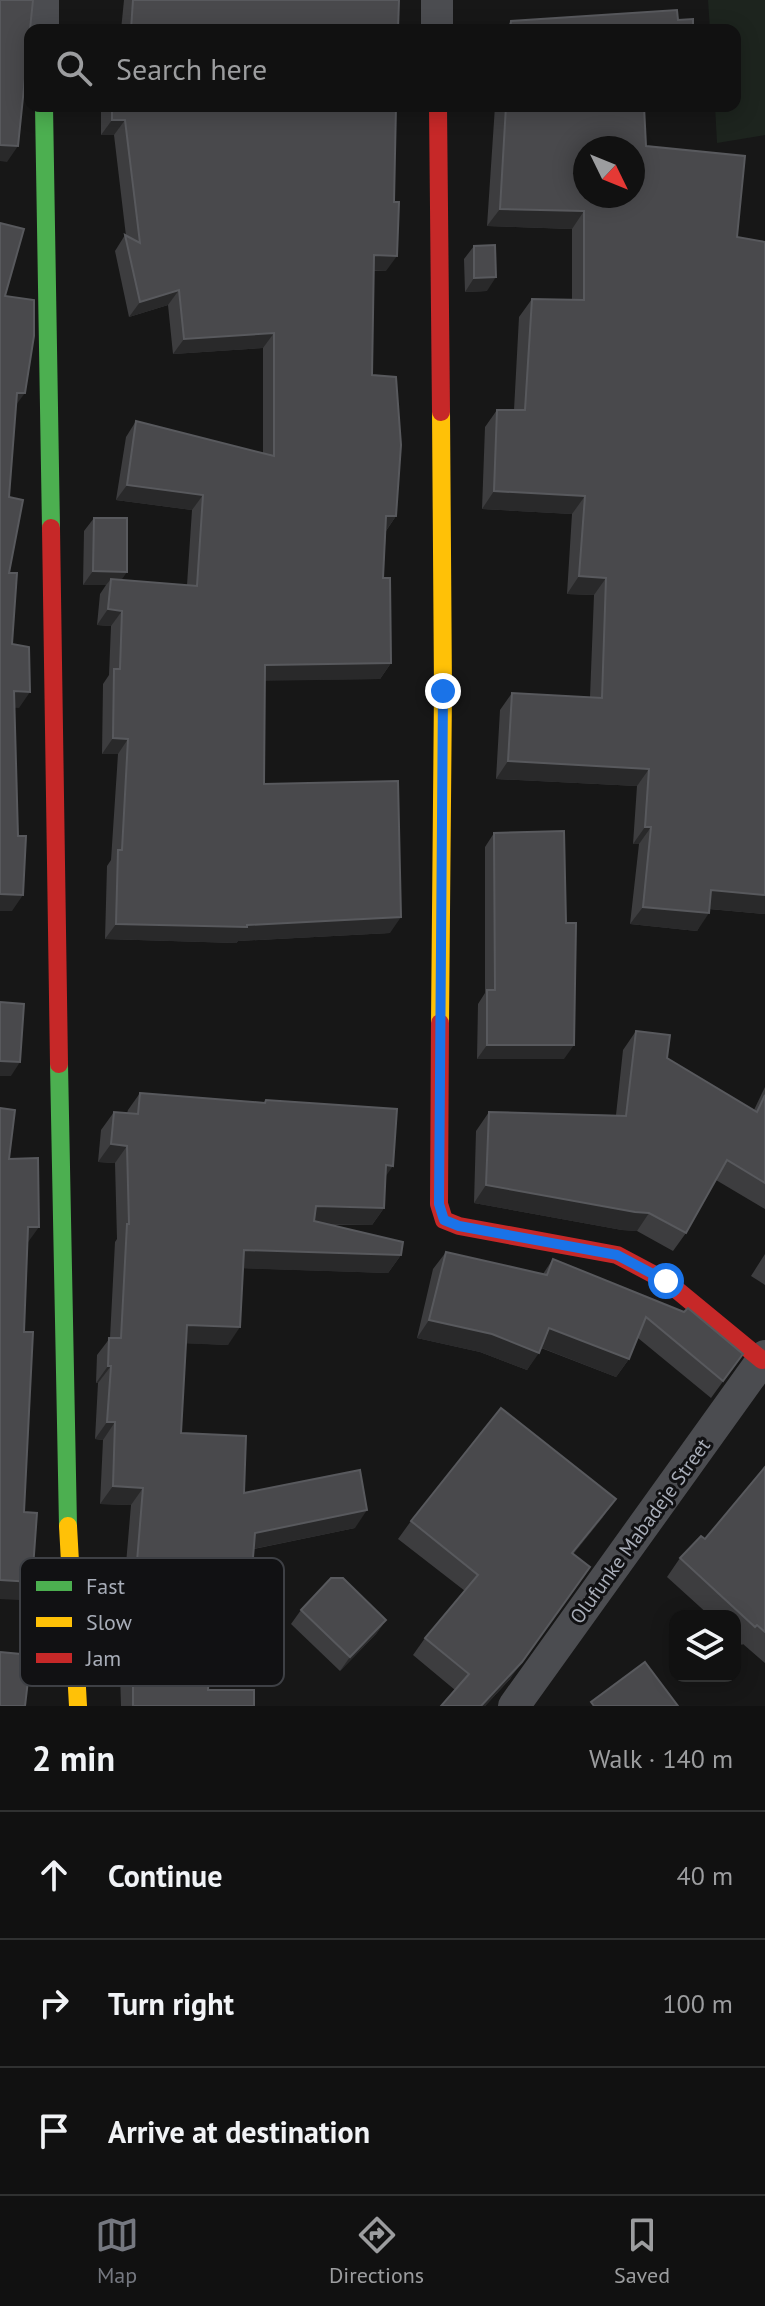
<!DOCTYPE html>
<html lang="en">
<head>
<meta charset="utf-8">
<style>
  body { margin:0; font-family:"PT Sans",sans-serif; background:#1e1f1f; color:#f1f3f6 }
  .controls { position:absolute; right:24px; bottom:24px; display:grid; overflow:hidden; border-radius:16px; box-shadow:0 4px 20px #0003 }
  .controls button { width:72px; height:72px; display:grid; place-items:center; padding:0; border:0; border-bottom:2px solid #303131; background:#111; color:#f1f3f6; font:40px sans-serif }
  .compass { position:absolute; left:573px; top:136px; width:72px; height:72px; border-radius:50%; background:#111; box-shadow:0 4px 20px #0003; rotate:133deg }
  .stop { position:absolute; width:24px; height:24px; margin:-18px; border:6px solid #1a73e8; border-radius:50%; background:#fff }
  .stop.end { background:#1a73e8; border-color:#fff; box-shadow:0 2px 8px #0008 }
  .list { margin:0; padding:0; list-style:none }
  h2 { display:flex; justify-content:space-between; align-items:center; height:104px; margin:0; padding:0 32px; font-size:34px }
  h2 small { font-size:26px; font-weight:400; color:#9c9d9f }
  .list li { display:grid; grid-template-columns:52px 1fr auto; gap:24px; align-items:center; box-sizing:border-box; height:128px; padding:0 32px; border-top:2px solid #303131 }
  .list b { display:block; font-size:30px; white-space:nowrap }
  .list em { font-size:26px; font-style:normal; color:#9c9d9f }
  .icon { flex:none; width:44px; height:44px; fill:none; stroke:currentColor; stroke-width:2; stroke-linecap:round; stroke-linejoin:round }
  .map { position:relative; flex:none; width:765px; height:1706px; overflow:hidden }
  .search { position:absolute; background:#111; box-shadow:0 4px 20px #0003; left:24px; right:24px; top:24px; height:88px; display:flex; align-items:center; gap:20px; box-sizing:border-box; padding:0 28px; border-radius:16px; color:#9c9d9f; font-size:30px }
  .sheet { height:488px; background:#111 }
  nav { display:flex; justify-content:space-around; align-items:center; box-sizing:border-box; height:112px; border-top:2px solid #303131; background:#111; font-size:22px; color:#9c9d9f }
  nav a { display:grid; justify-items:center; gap:4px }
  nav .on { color:#757880 }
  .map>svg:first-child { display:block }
  .green { fill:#1d241e }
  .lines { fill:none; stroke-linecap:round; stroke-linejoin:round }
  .street { stroke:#4b4c50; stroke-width:32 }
  .fast { stroke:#4caf50; stroke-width:18 }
  .slow { stroke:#ffc107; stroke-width:18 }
  .jam { stroke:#c62828; stroke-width:18 }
  .wall { fill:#3d3d3f }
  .shaded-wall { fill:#29292a }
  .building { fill:#49494c; stroke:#58595d; stroke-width:2; fill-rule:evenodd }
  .route { stroke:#1a73e8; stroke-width:10 }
  .labels { text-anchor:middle; stroke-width:6; stroke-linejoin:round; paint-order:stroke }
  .street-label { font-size:20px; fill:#a8adb8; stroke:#111113 }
  .key { fill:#111113; stroke:#3e4045; stroke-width:2 }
  .key-label { font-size:22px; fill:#a8adb8 }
</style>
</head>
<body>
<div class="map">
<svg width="765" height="1706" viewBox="0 0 765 1706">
  <rect width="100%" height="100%" fill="#171717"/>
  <path class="green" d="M708,0H765V135L717,143L715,106H735V30H710Z"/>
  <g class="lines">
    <g class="street">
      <path d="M43,0V30"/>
      <path d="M437,0V30"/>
      <path d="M514,1706L765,1356"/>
    </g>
    <g class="fast">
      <path d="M44,106L51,528"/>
      <path d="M59,1064L68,1526"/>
    </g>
    <g class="slow">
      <path d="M440,1023L443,691L441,412"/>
      <path d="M68,1526L78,1706"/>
    </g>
    <g class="jam">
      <path d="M438,106L441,412"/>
      <path d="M51,528L59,1064"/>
      <path d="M440,1023L439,1204L444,1220L459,1226L617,1255L666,1281L762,1360"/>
    </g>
  </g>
  <g class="wall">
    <path d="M124,0H399L398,30H121Z"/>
    <path d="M678,20L693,30H505L511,21Z"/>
    <path d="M101,106H396L386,271H373L372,375L396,516L386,531L383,578L391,663L380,679L265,680L264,784L390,933L238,941L236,943L105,939L107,866L111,860L118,754H102L103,684L109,675L111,626L97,625L100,594L106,585H83L84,531L94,518L121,580L187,585L192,510L116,500L126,437L136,421L263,453V348L173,354L168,305L129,317L115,251L125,235L126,236L114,135H101Z"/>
    <path d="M495,106H644L646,146L737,237L765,914L709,909L697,931L630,924L639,844H633L637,786L496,779L500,710L512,693L590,697L594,595L567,594L572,514L482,509L485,427L497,410H514L519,317L532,299L572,300V229L487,226Z"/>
    <path d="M474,246L487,291L465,292L464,259Z"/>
    <path d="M494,833L566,923L564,1059H477L478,1004L485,993V847Z"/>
    <path d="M636,1031L667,1058L754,1110L765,1087V1209L716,1180L686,1233L673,1251L637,1231L622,1230L474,1203L476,1131L489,1112L616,1115L623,1050Z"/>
    <path d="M140,1093L264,1103L266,1100L385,1177L384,1208L372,1225H329L401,1255L388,1273L243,1268L228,1345L186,1343L181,1433L244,1493L355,1528L254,1549L252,1570L240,1588L215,1586L208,1690L254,1706H121L120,1674H115L119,1616L122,1611L131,1505L100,1504L103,1440L95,1439L98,1383H96L97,1355L110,1338L115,1242L117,1239L115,1163L98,1162L101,1130L114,1112L127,1113L128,1110Z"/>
    <path d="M446,1252L543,1274L553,1259L743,1354L711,1398L638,1338L629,1359L616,1377L541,1348L527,1370L480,1352L417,1338L433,1269Z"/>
    <path d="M765,1254V1285L751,1276Z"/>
    <path d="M765,1467V1663L743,1644L742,1645L735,1639V1616H710L667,1577L680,1558L705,1539Z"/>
    <path d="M603,1517L573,1554L510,1679L485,1706H441L455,1690L413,1655L425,1638L465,1591L398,1539L411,1521Z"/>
    <path d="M301,1610L386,1620L376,1634L340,1671L291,1624Z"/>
  </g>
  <g class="shaded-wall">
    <path d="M112,120H125L114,135H101Z"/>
    <path d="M0,145L18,146L7,162L0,161Z"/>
    <path d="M500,209L584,211L572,229L487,226Z"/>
    <path d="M374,255L397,256L386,271L363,270Z"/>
    <path d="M496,277L487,291L465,292L474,278Z"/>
    <path d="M179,290L168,305L129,317L140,302Z"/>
    <path d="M274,333L263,348L173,354L184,339Z"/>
    <path d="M17,393H25L13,409Z"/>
    <path d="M127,485L203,495L192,510L116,500Z"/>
    <path d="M494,491L585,496L572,514L482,509Z"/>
    <path d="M386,516H396L385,532Z"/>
    <path d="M93,571L127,572L118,585L111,579L106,585H83Z"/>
    <path d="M579,576L606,578L594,595L567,594Z"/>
    <path d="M108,609L122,611L111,626L97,625Z"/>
    <path d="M391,663L380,679L255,681L265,665Z"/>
    <path d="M14,691L30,692L19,708L3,707Z"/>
    <path d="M113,738L128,739L118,754H102Z"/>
    <path d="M508,761L649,769L637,786L496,779Z"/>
    <path d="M645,827H651L639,844H633Z"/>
    <path d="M711,890L765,895V914L699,908Z"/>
    <path d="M0,894L23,895L12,911H0Z"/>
    <path d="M643,907L709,913L697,931L630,924Z"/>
    <path d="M401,917L390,933L238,941L236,943L105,939L116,924L247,925Z"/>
    <path d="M487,1045H574L564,1059H477Z"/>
    <path d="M0,1061L20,1062L11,1076H0Z"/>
    <path d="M111,1144L127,1146L115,1163L98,1162Z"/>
    <path d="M386,1165L393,1166L381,1183Z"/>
    <path d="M486,1185L649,1213L637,1231L622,1230L474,1203Z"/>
    <path d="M316,1206L384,1208L372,1225L303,1224Z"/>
    <path d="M28,1227H39L26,1245Z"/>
    <path d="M244,1250L401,1255L388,1273L232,1268Z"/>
    <path d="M429,1320L492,1334L539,1353L527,1370L480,1352L417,1338Z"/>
    <path d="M187,1325L240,1327L228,1345L175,1343Z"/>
    <path d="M549,1328L629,1359L616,1377L537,1346Z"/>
    <path d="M108,1366H111L98,1383H96Z"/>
    <path d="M107,1422H115L103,1440L95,1439Z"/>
    <path d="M113,1486L143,1488L131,1505L100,1504Z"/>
    <path d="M616,1499L603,1517L560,1571L572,1553Z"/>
    <path d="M367,1510L355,1528L243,1551L255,1533Z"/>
    <path d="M216,1567L252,1570L240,1588L204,1585Z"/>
    <path d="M590,1567L510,1679L485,1706H481Z"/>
    <path d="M0,1580L32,1582L19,1600L0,1599Z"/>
    <path d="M386,1620L376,1634L340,1671L350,1657Z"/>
    <path d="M127,1656H133L120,1674H115Z"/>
  </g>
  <g class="building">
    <path d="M0,0H33L18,146L0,145Z"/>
    <path d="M133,0H399L398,30H131Z"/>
    <path d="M677,10L678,20L693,19V30H510L511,21Z"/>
    <path d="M112,106H396L394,202H399L397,256L374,255L372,375L396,377L401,445L396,516H386L383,578H390L391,663L265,665L264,784L398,781L401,917L247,925V927L116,924L118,850H122L128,739L113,738L114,669H120L122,611L108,609L111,579L197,586L203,495L127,485L136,421L274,456V333L184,339L179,290L140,302L125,235L140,243L125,120H112Z"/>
    <path d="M506,106H644L646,146L745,156L737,237L765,242V895L711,890L709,913L643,907L651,827H645L649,769L508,761L512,693L602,698L606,578L579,576L585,496L494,491L497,410H525L532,299L584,300V211L500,209ZM585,148H633V196H585Z"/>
    <path d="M0,223L24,229L5,296L34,300V336L25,393H17L9,497L23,500L9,573H17L12,644L29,647L30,692L14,691L18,836H26L23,895L0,894Z"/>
    <path d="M495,245L496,277L474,278V246Z"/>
    <path d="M94,518H127V572L93,571Z"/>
    <path d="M564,831L566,923H576L574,1045H487V990H495L494,833Z"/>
    <path d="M0,1002L24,1004L20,1062L0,1061Z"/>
    <path d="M636,1031L670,1035L667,1058L757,1112L765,1095V1183L727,1160L686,1233L649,1213L635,1212L486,1185L489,1112L626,1116Z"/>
    <path d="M140,1093L265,1103L266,1100L397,1109L393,1166L386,1165L384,1208L316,1206L314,1221L403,1242L401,1255L244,1250L240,1327L187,1325L181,1433L246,1436L244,1493L360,1470L367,1510L255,1533L252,1570L216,1567L208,1690H254V1706H133V1656H127L131,1598H134L143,1488L113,1486L115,1422H107L111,1366H108L109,1338H121L127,1224H129L127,1146L111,1144L114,1112L138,1114Z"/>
    <path d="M0,1108L15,1110L9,1159L38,1158L39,1227H28L24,1332H33L24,1512L37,1513L32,1582L0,1580Z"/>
    <path d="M446,1252L547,1275L553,1259L684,1312L688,1308L743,1354L723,1381L646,1317L629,1359L549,1328L539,1353L492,1334L429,1320Z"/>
    <path d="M501,1408L616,1499L572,1553L590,1567L522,1662L481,1706H441L469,1674L425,1638L478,1575L411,1521Z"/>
    <path d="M765,1467V1632L757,1625L755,1627L680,1558L701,1536L705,1539Z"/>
    <path d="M331,1578H343L386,1620L350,1657L301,1610Z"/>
    <path d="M0,1652L31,1655L25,1706H0Z"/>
    <path d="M645,1662L678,1706H594L591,1702Z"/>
  </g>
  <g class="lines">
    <path class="route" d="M443,691L439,1204L444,1220L459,1226L617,1255L666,1281"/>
  </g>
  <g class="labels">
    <g class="street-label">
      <text transform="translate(640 1531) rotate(-54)" y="7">Olufunke Mabadeje Street</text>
    </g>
  </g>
  <rect x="20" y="1558" width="264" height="128" rx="12" class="key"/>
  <rect x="36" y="1581" width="36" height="10" fill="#4caf50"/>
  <rect x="36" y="1617" width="36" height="10" fill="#ffc107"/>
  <rect x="36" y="1653" width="36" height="10" fill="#c62828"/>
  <g class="key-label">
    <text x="86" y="1594">Fast</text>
    <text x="86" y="1630">Slow</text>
    <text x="86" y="1666">Jam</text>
  </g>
</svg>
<div class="controls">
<button><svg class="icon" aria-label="layers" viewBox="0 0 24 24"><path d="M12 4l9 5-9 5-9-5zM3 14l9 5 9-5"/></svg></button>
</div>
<svg class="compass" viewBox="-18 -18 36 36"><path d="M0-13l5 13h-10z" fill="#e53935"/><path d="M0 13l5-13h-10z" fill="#9c9d9f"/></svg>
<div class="stop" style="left:666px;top:1281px"></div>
<div class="stop end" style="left:443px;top:691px"></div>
<div class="search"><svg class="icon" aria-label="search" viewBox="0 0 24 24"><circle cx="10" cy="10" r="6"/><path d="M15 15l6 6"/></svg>Search here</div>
</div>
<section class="sheet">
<h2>2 min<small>Walk · 140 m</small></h2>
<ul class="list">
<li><svg class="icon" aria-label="ahead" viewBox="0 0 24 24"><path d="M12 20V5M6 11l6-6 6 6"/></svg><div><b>Continue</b></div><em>40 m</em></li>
<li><svg class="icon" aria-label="right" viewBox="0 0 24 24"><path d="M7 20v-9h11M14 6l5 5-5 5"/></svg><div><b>Turn right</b></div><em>100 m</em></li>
<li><svg class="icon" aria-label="arrive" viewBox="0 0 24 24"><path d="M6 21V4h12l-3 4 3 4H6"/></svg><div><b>Arrive at destination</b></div></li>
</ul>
</section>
<nav>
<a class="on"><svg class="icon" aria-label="map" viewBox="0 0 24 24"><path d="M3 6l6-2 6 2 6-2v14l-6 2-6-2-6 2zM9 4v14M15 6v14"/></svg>Map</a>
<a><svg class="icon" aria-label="directions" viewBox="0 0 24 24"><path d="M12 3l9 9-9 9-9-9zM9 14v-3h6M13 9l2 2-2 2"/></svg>Directions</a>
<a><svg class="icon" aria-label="saved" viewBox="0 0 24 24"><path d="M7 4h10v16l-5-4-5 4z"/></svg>Saved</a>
</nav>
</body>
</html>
